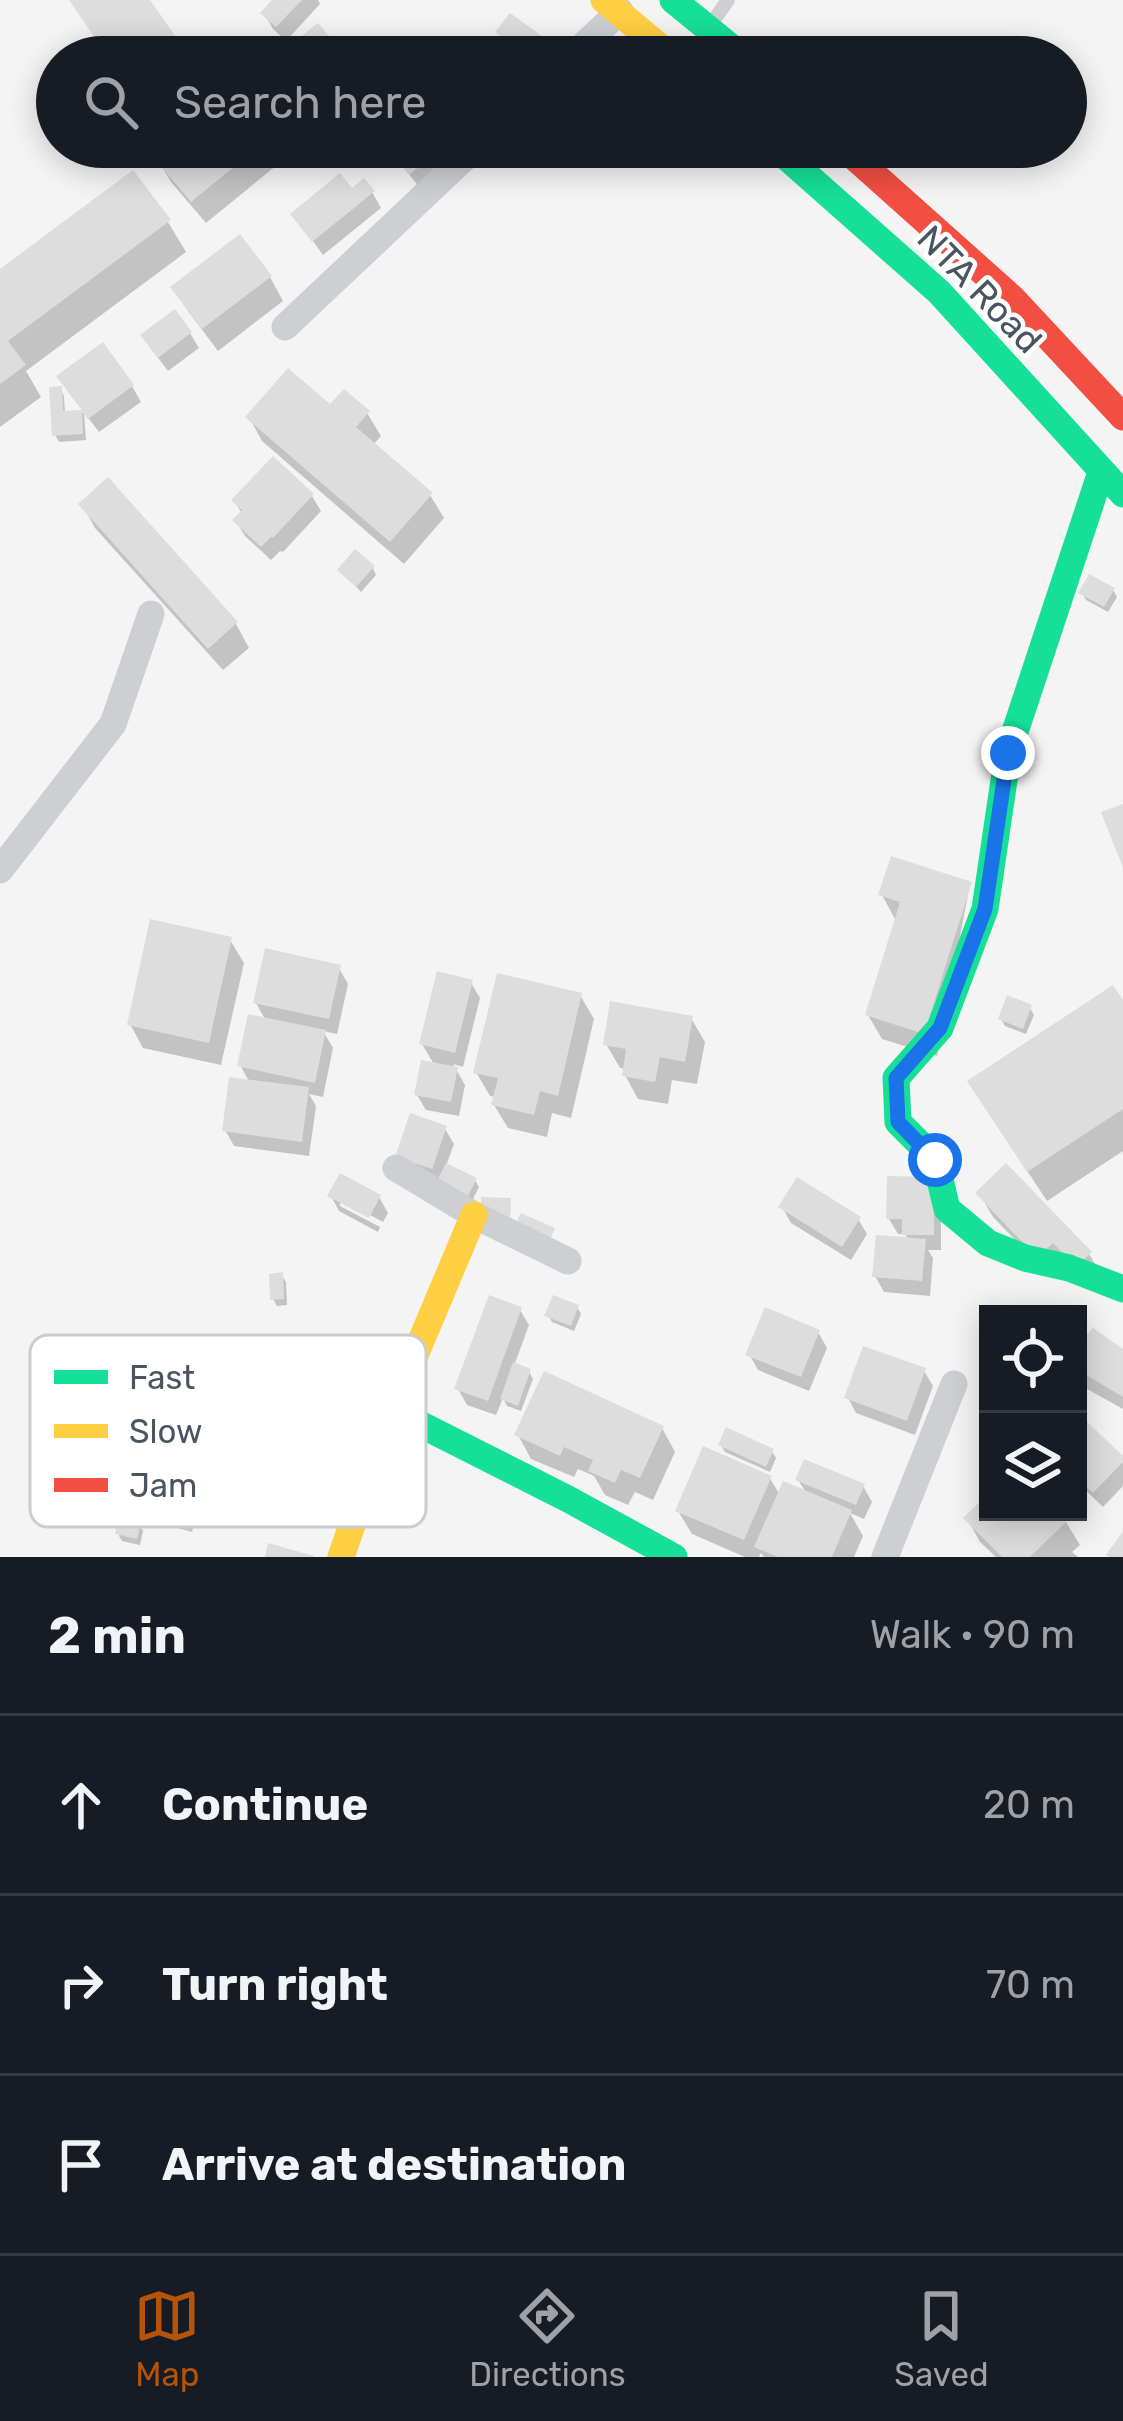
<!DOCTYPE html>
<html lang="en">
<head>
<meta charset="utf-8">
<style>
  body { margin:0; font-family:Rubik,sans-serif; background:#242831; color:#f1f3f6 }
  .controls { position:absolute; right:36px; bottom:36px; display:grid; overflow:hidden; border-radius:0px; box-shadow:0 6px 30px #0003 }
  .controls button { width:108px; height:108px; display:grid; place-items:center; padding:0; border:0; border-bottom:3px solid #363941; background:#171b24; color:#f1f3f6; font:60px sans-serif }
  .stop { position:absolute; width:36px; height:36px; margin:-27px; border:9px solid #1a73e8; border-radius:50%; background:#fff }
  .stop.end { background:#1a73e8; border-color:#fff; box-shadow:0 3px 12px #0008 }
  .list { margin:0; padding:0; list-style:none }
  h2 { display:flex; justify-content:space-between; align-items:center; height:156px; margin:0; padding:0 48px; font-size:51px }
  h2 small { font-size:39px; font-weight:400; color:#9ea1a6 }
  .list li { display:grid; grid-template-columns:78px 1fr auto; gap:36px; align-items:center; box-sizing:border-box; height:180px; padding:0 48px; border-top:3px solid #363941 }
  .list b { display:block; font-size:45px; white-space:nowrap }
  .list em { font-size:39px; font-style:normal; color:#9ea1a6 }
  .icon { flex:none; width:66px; height:66px; fill:none; stroke:currentColor; stroke-width:2; stroke-linecap:round; stroke-linejoin:round }
  .map { position:relative; flex:none; width:1123px; height:1557px; overflow:hidden }
  .search { position:absolute; background:#171b24; box-shadow:0 6px 30px #0003; left:36px; right:36px; top:36px; height:132px; display:flex; align-items:center; gap:30px; box-sizing:border-box; padding:0 42px; border-radius:66px; color:#9ea1a6; font-size:45px }
  .sheet { height:696px; background:#171b24 }
  nav { display:flex; justify-content:space-around; align-items:center; box-sizing:border-box; height:168px; border-top:3px solid #363941; background:#171b24; font-size:33px; color:#9ea1a6 }
  nav a { display:grid; justify-items:center; gap:6px }
  nav .on { color:#b45309 }
  .map>svg:first-child { display:block }
  .shadow { fill:#0003 }
  .building { fill:#ddddde }
  .lines { fill:none; stroke-linecap:round; stroke-linejoin:round }
  .lane { stroke:#cecfd2; stroke-width:14 }
  .street { stroke:#cecfd2; stroke-width:27 }
  .fast { stroke:#16e098; stroke-width:27 }
  .slow { stroke:#ffcf43; stroke-width:27 }
  .jam { stroke:#f24e42; stroke-width:27 }
  .route { stroke:#1a73e8; stroke-width:15 }
  .labels { text-anchor:middle; stroke-width:9; stroke-linejoin:round; paint-order:stroke }
  .street-label { font-size:36px; fill:#4a5561; stroke:#fff }
  .key { fill:#fff; stroke:#c9ccd0; stroke-width:3 }
  .key-label { font-size:33px; fill:#4a5561 }
</style>
</head>
<body>
<div class="map">
<svg width="1123" height="1557" viewBox="0 0 1123 1557">
  <rect width="100%" height="100%" fill="#f4f4f4"/>
  <g class="shadow">
    <path d="M276,0H318L320,4L286,41L273,29L264,13Z"/>
    <path d="M499,32L540,38L544,45L535,57H528L503,39Z"/>
    <path d="M329,41L338,57H281Z"/>
    <path d="M171,147H299L206,223L171,182L157,158Z"/>
    <path d="M394,147H436L448,166L420,188L401,164Z"/>
    <path d="M372,192L381,208L323,255L294,215Z"/>
    <path d="M168,222L186,252L26,371L41,397L0,427V273Z"/>
    <path d="M270,277L283,301L218,351L188,311L174,288Z"/>
    <path d="M190,333L199,348L168,371L153,351Z"/>
    <path d="M132,386L141,402L99,432L66,389Z"/>
    <path d="M60,389L64,396L65,414L84,413L86,440L59,442L55,435Z"/>
    <path d="M330,408L367,413L381,436L373,445L430,495L444,518L404,564L262,441L249,417Z"/>
    <path d="M107,481L236,624L249,648L223,670L95,528L82,504Z"/>
    <path d="M312,496L321,511L283,552L280,551L271,560L245,536L236,521L242,514L235,501Z"/>
    <path d="M373,568L376,575L361,592L341,570Z"/>
    <path d="M1113,590L1117,597L1108,612L1086,600L1082,593Z"/>
    <path d="M970,884L937,1056L882,1039L868,1015L895,919L882,895Z"/>
    <path d="M230,940L244,963L221,1065L143,1048L130,1024Z"/>
    <path d="M339,968L348,984L337,1034L323,1031L333,1048L323,1097L309,1094L316,1106L309,1156L234,1146L225,1130L250,1083L240,1065L266,1021L256,1003Z"/>
    <path d="M471,983L480,998L463,1067L453,1064L465,1085L459,1116L426,1110L417,1095L435,1066L422,1044Z"/>
    <path d="M580,995L594,1019L571,1118L552,1113L547,1137L508,1128L494,1105L496,1097L490,1096L476,1072Z"/>
    <path d="M1123,1005V1151L1047,1201L989,1113Z"/>
    <path d="M1030,1008L1034,1015L1026,1034L1005,1026L1001,1019Z"/>
    <path d="M691,1018L705,1042L697,1084L672,1080L668,1104L638,1099L625,1075L626,1069L620,1068L606,1044Z"/>
    <path d="M445,1129L454,1144L446,1166L475,1180L479,1187L471,1203L398,1156Z"/>
    <path d="M979,1193L1089,1254L1103,1277L1052,1278L993,1217Z"/>
    <path d="M941,1195V1250H928L933,1258L930,1296L884,1292L875,1276L909,1241L905,1234H898L889,1219Z"/>
    <path d="M331,1196L379,1197L388,1213L383,1222L340,1199V1206L380,1227L378,1232L339,1211Z"/>
    <path d="M782,1207L858,1219L867,1234L851,1260L791,1223Z"/>
    <path d="M282,1276L286,1282L287,1305L277,1306L273,1299Z"/>
    <path d="M577,1307L581,1314L574,1331L552,1322L548,1315Z"/>
    <path d="M520,1310L529,1325L514,1366L529,1372L533,1379L521,1411L507,1406L503,1398L496,1415L467,1405L458,1389Z"/>
    <path d="M818,1332L827,1348L809,1391L758,1370L749,1354Z"/>
    <path d="M1078,1348L1123,1352V1409L1078,1384Z"/>
    <path d="M924,1371L933,1386L915,1435L856,1413L848,1398Z"/>
    <path d="M662,1428L675,1452L653,1500L635,1492L628,1505L605,1495L594,1476L578,1469L574,1477L531,1459L518,1435Z"/>
    <path d="M1078,1432L1123,1460V1486L1103,1507L1078,1483Z"/>
    <path d="M721,1445L772,1451L776,1458L770,1472L725,1452Z"/>
    <path d="M769,1477L780,1495L807,1494L798,1480L863,1486L872,1502L864,1519L850,1513L863,1536L854,1557H764L761,1553L759,1557H745L692,1534L678,1511Z"/>
    <path d="M194,1479L202,1495L192,1532L149,1520L140,1505Z"/>
    <path d="M988,1498V1512H1057L1066,1522L1080,1545L1072,1552L1078,1557H996L980,1542L967,1518Z"/>
    <path d="M139,1524L143,1531L140,1545L122,1541L118,1534Z"/>
  </g>
  <g class="building">
    <path d="M69,0H150L190,57H108Z"/>
    <path d="M272,0H302L276,27L260,13Z"/>
    <path d="M510,13L542,36L528,55L495,32Z"/>
    <path d="M318,23L332,40L310,57H276Z"/>
    <path d="M166,147H258L191,202L153,157Z"/>
    <path d="M387,147H444L409,175Z"/>
    <path d="M133,170L171,220L8,341L26,365L0,384V269Z"/>
    <path d="M340,173L352,188L364,178L375,191L312,242L290,214Z"/>
    <path d="M240,234L272,276L202,329L170,287Z"/>
    <path d="M175,309L192,332L158,358L140,335Z"/>
    <path d="M103,342L134,385L88,419L82,411L83,434L52,436L49,387L62,386L63,411L82,410L56,376Z"/>
    <path d="M288,368L330,404L344,389L370,411L356,427L433,493L390,542L245,417Z"/>
    <path d="M273,456L314,494L273,538L271,537L261,547L232,520L242,510L231,500Z"/>
    <path d="M108,477L238,622L208,649L78,504Z"/>
    <path d="M355,549L375,566L356,587L337,570Z"/>
    <path d="M1089,574L1115,588L1104,607L1078,593Z"/>
    <path d="M1123,804V868L1101,812Z"/>
    <path d="M891,856L972,882L924,1034L865,1015L900,902L878,895Z"/>
    <path d="M150,919L232,937L209,1043L127,1025Z"/>
    <path d="M265,948L341,965L329,1019L253,1003Z"/>
    <path d="M437,971L473,980L455,1053L419,1044Z"/>
    <path d="M497,973L582,993L558,1096L540,1091L534,1115L491,1105L498,1078L473,1073Z"/>
    <path d="M1113,985L1123,1000V1109L1027,1172L967,1081Z"/>
    <path d="M1007,995L1032,1005L1023,1029L998,1019Z"/>
    <path d="M610,1001L693,1016L685,1062L660,1057L655,1082L622,1076L626,1049L603,1045Z"/>
    <path d="M248,1014L326,1030L315,1083L237,1066Z"/>
    <path d="M421,1060L458,1067L451,1102L414,1095Z"/>
    <path d="M229,1077L309,1087L302,1142L222,1131Z"/>
    <path d="M410,1113L447,1126L432,1169L395,1157Z"/>
    <path d="M446,1163L477,1178L467,1198L436,1183Z"/>
    <path d="M1006,1163L1092,1252L1076,1267L1053,1243L1037,1257L975,1193Z"/>
    <path d="M340,1173L381,1195L369,1218L327,1196Z"/>
    <path d="M887,1176L934,1177V1235H902V1219H886Z"/>
    <path d="M797,1177L861,1217L842,1247L778,1207Z"/>
    <path d="M481,1197L511,1198L510,1227L480,1226Z"/>
    <path d="M521,1213L555,1228L547,1247L512,1232Z"/>
    <path d="M876,1235L926,1239L922,1281L872,1277Z"/>
    <path d="M283,1272L284,1299L270,1300L269,1274Z"/>
    <path d="M489,1295L522,1307L488,1401L454,1389Z"/>
    <path d="M553,1295L579,1305L571,1326L544,1316Z"/>
    <path d="M765,1307L820,1330L801,1377L745,1355Z"/>
    <path d="M1093,1328L1123,1349V1397L1078,1370V1344Z"/>
    <path d="M863,1346L926,1368L907,1421L844,1398Z"/>
    <path d="M513,1362L531,1369L518,1406L500,1399Z"/>
    <path d="M544,1371L664,1426L640,1478L621,1470L615,1483L588,1471L593,1460L564,1447L560,1456L514,1435Z"/>
    <path d="M1085,1420L1123,1456V1462L1093,1493L1078,1479V1428Z"/>
    <path d="M726,1427L774,1449L766,1467L718,1445Z"/>
    <path d="M703,1446L772,1476L744,1540L675,1511Z"/>
    <path d="M804,1459L865,1484L856,1505L795,1480Z"/>
    <path d="M783,1481L852,1510L832,1557H778L754,1547Z"/>
    <path d="M988,1494V1512H1061L1068,1520L1030,1557H1002L963,1518Z"/>
    <path d="M118,1517L141,1521L137,1539L115,1534Z"/>
    <path d="M1123,1531V1557H1109L1106,1555Z"/>
    <path d="M268,1543L314,1556L313,1557H265Z"/>
  </g>
  <g class="lines">
    <path class="lane" d="M709,27L728,0"/>
    <g class="street">
      <path d="M571,57L620,11"/>
      <path d="M285,327L476,147"/>
      <path d="M0,870L113,724L151,614"/>
      <path d="M396,1168L474,1215L568,1261"/>
      <path d="M885,1557L954,1384"/>
    </g>
    <g class="fast">
      <path d="M673,0L743,57"/>
      <path d="M775,147L939,292L1123,494"/>
      <path d="M1101,472L1008,753L985,909L940,1028L896,1078L898,1122L935,1159L947,1209L988,1243L1025,1258L1069,1268L1123,1289"/>
      <path d="M392,1410L568,1499L674,1557"/>
    </g>
    <g class="slow">
      <path d="M604,0L672,57"/>
      <path d="M341,1557L392,1410L474,1215"/>
    </g>
    <path class="jam" d="M843,147L1012,298L1123,417"/>
  </g>
  <g class="lines">
    <path class="route" d="M935,1160L898,1122L896,1078L940,1028L985,909L1008,753"/>
  </g>
  <g class="labels">
    <g class="street-label">
      <text transform="translate(980 289) rotate(46)" y="13">NTA Road</text>
    </g>
  </g>
  <rect x="30" y="1335" width="396" height="192" rx="18" class="key"/>
  <rect x="54" y="1370" width="54" height="14" fill="#16e098"/>
  <rect x="54" y="1424" width="54" height="14" fill="#ffcf43"/>
  <rect x="54" y="1478" width="54" height="14" fill="#f24e42"/>
  <g class="key-label">
    <text x="129" y="1389">Fast</text>
    <text x="129" y="1443">Slow</text>
    <text x="129" y="1497">Jam</text>
  </g>
</svg>
<div class="controls">
<button><svg class="icon" aria-label="locate" viewBox="0 0 24 24"><circle cx="12" cy="12" r="6"/><path d="M12 2v4M12 18v4M2 12h4M18 12h4"/></svg></button>
<button><svg class="icon" aria-label="layers" viewBox="0 0 24 24"><path d="M12 4l9 5-9 5-9-5zM3 14l9 5 9-5"/></svg></button>
</div>
<div class="stop" style="left:935px;top:1160px"></div>
<div class="stop end" style="left:1008px;top:753px"></div>
<div class="search"><svg class="icon" aria-label="search" viewBox="0 0 24 24"><circle cx="10" cy="10" r="6"/><path d="M15 15l6 6"/></svg>Search here</div>
</div>
<section class="sheet">
<h2>2 min<small>Walk · 90 m</small></h2>
<ul class="list">
<li><svg class="icon" aria-label="ahead" viewBox="0 0 24 24"><path d="M12 20V5M6 11l6-6 6 6"/></svg><div><b>Continue</b></div><em>20 m</em></li>
<li><svg class="icon" aria-label="right" viewBox="0 0 24 24"><path d="M7 20v-9h11M14 6l5 5-5 5"/></svg><div><b>Turn right</b></div><em>70 m</em></li>
<li><svg class="icon" aria-label="arrive" viewBox="0 0 24 24"><path d="M6 21V4h12l-3 4 3 4H6"/></svg><div><b>Arrive at destination</b></div></li>
</ul>
</section>
<nav>
<a class="on"><svg class="icon" aria-label="map" viewBox="0 0 24 24"><path d="M3 6l6-2 6 2 6-2v14l-6 2-6-2-6 2zM9 4v14M15 6v14"/></svg>Map</a>
<a><svg class="icon" aria-label="directions" viewBox="0 0 24 24"><path d="M12 3l9 9-9 9-9-9zM9 14v-3h6M13 9l2 2-2 2"/></svg>Directions</a>
<a><svg class="icon" aria-label="saved" viewBox="0 0 24 24"><path d="M7 4h10v16l-5-4-5 4z"/></svg>Saved</a>
</nav>
</body>
</html>
